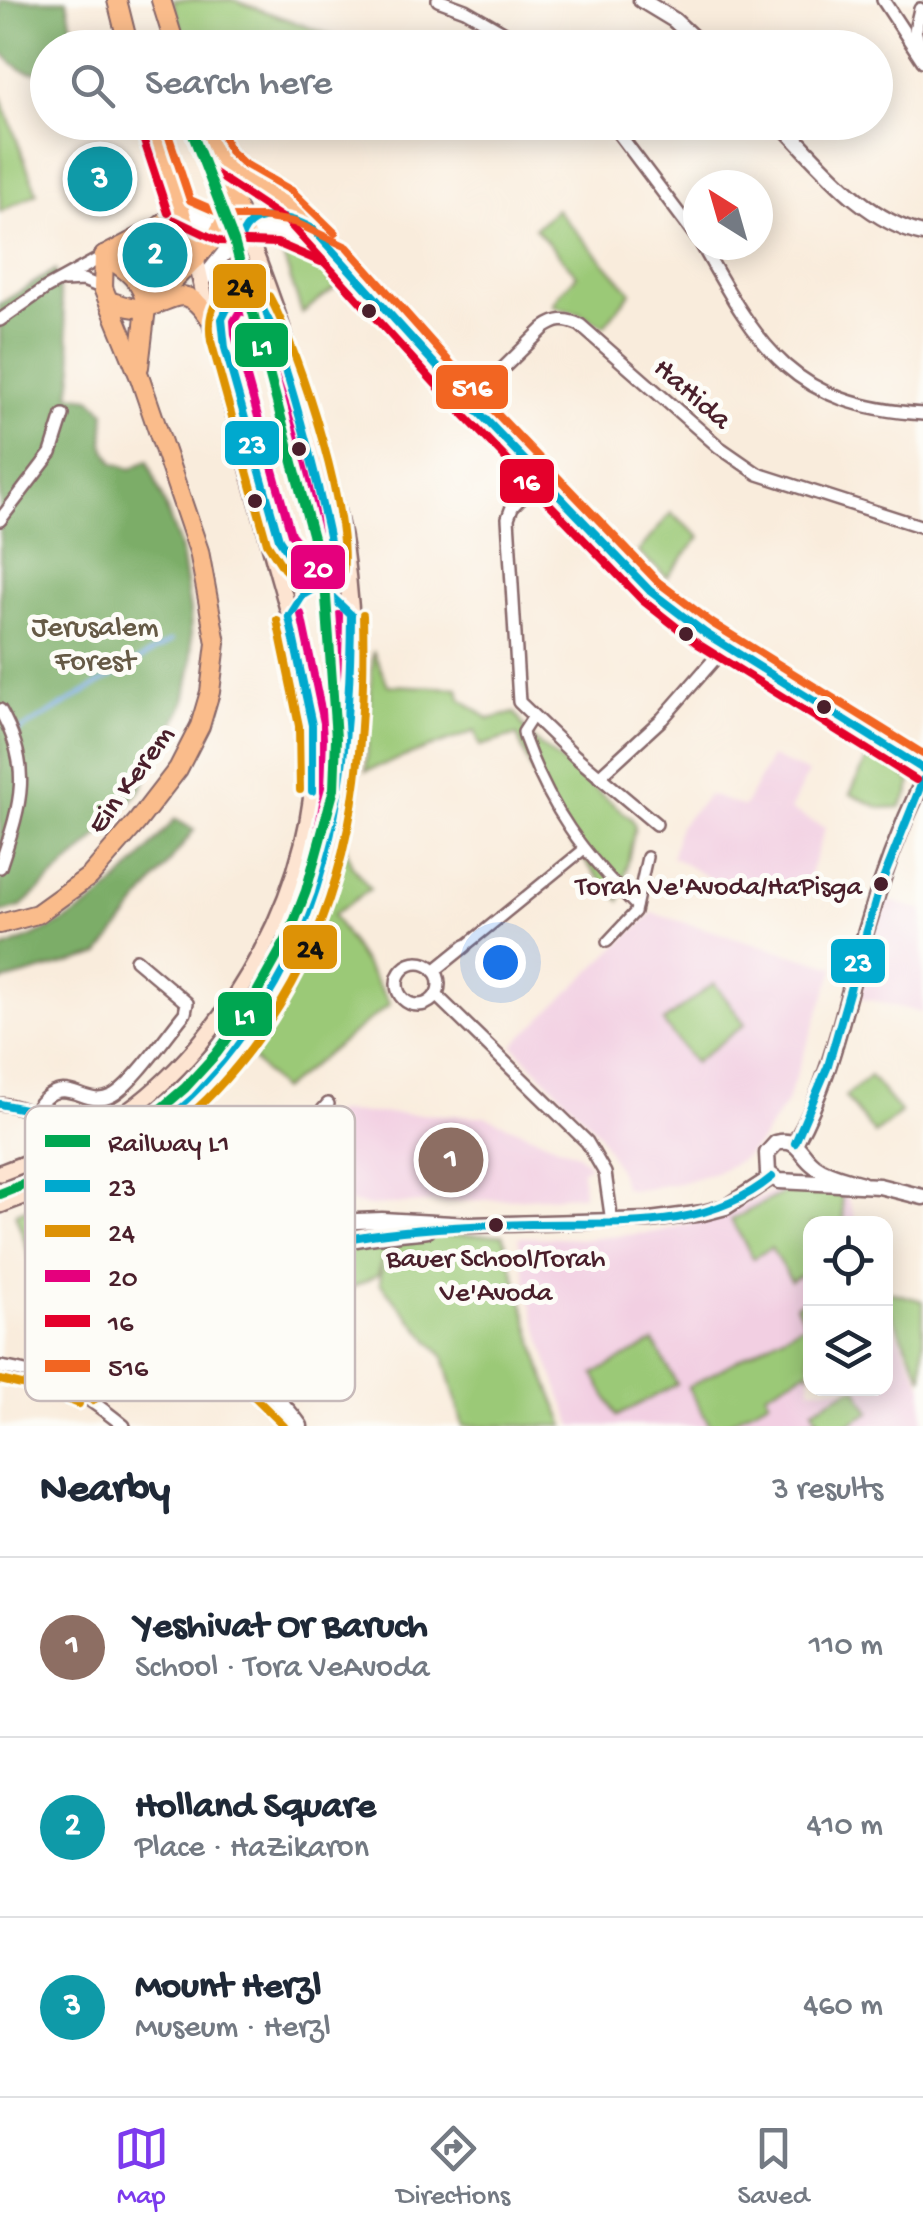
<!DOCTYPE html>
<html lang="en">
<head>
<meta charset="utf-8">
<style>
  body { margin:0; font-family:"Gochi Hand",sans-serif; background:#f6f6f7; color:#1f2937 }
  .controls { position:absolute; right:30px; bottom:30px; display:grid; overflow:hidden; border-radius:20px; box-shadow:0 5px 25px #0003 }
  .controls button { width:90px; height:90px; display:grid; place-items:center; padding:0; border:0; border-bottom:2px solid #e0e1e3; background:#fff; color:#1f2937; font:50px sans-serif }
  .compass { position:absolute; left:683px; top:170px; width:90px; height:90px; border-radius:50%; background:#fff; box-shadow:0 5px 25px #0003; rotate:323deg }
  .you { position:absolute; left:500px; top:962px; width:35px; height:35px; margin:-25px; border:8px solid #fff; border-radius:50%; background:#1a73e8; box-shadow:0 0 0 15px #1a73e833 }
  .badge { display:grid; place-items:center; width:65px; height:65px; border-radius:50%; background:#7c3aed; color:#fff; font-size:32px; font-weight:700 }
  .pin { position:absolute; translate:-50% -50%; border:5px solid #fff; box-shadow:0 2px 10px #0006 }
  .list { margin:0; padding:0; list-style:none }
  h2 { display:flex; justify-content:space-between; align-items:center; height:130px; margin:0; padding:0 40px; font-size:42px }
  h2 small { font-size:32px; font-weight:400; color:#747a83 }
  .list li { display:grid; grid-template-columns:65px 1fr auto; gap:30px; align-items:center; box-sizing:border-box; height:180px; padding:0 40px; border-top:2px solid #e0e1e3 }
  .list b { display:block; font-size:38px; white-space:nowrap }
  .list p { margin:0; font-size:32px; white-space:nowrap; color:#747a83 }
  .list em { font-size:32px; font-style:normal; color:#747a83 }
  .icon { flex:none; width:55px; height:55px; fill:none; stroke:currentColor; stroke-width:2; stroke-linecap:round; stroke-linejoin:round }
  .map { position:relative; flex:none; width:923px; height:1426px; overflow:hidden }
  .search { position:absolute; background:#fff; box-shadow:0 5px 25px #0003; left:30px; right:30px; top:30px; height:110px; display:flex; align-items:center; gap:25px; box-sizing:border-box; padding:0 35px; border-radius:55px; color:#747a83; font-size:38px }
  .sheet { height:670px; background:#fff }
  nav { display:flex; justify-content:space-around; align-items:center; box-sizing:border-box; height:140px; border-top:2px solid #e0e1e3; background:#fff; font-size:28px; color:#747a83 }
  nav a { display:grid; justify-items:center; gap:5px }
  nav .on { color:#7c3aed }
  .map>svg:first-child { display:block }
  .built { fill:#f2cfe2 }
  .green { fill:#9bc977; stroke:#727451; stroke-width:2.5 }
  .forest { fill:#7cad68; stroke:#63664a; stroke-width:2.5 }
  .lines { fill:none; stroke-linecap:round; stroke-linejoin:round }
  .stream { stroke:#7bace6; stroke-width:4 }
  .pedestrian-casing { stroke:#876769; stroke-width:14 }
  .minor-casing { stroke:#876769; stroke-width:16 }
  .tertiary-casing { stroke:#876769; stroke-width:19 }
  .secondary-casing { stroke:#876769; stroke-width:20 }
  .primary-casing { stroke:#876769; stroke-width:22 }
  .pedestrian { stroke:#fff; stroke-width:9 }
  .minor { stroke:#fff; stroke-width:11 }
  .tertiary { stroke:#fff; stroke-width:14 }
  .secondary { stroke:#fde4d1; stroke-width:15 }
  .primary { stroke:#fabc8b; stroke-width:18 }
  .bus-1-casing { stroke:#fdfcf7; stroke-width:15 }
  .bus-2-casing { stroke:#fdfcf7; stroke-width:15 }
  .bus-3-casing { stroke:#fdfcf7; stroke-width:15 }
  .bus-4-casing { stroke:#fdfcf7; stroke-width:15 }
  .bus-5-casing { stroke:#fdfcf7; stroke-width:15 }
  .bus-1 { stroke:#00a9ce; stroke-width:8 }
  .bus-2 { stroke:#dd9206; stroke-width:8 }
  .bus-3 { stroke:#e5007d; stroke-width:8 }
  .bus-4 { stroke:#e4002b; stroke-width:8 }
  .bus-5 { stroke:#f26522; stroke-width:8 }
  .rail-1-casing { stroke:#fdfcf7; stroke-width:18 }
  .rail-1 { stroke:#00a651; stroke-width:10 }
  .bus-dot { fill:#4a1f2b; stroke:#fdfcf7; stroke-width:4 }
  .labels { text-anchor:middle; stroke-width:10; stroke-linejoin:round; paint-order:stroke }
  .bus-label { font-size:28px; fill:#4a1f2b; stroke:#fdfcf7; text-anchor:end }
  .street-label { font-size:30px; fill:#4a1f2b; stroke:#fdfcf7 }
  .park-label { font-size:30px; fill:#665a46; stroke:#fdfcf7 }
  .key { fill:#fdfcf7; stroke:#c7baba; stroke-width:2.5 }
  .key-label { font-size:28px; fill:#4a1f2b }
  .line-badge { stroke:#fdfcf7; stroke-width:4 }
  .badge-label { font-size:28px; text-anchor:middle; font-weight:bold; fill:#fff }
  .pale-badge-label { font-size:28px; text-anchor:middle; font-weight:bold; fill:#111 }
</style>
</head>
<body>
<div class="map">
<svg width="923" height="1426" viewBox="0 0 923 1426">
  <rect width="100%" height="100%" fill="#fdfcf7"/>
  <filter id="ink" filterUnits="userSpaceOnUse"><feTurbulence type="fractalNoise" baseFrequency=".01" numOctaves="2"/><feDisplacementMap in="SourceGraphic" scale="20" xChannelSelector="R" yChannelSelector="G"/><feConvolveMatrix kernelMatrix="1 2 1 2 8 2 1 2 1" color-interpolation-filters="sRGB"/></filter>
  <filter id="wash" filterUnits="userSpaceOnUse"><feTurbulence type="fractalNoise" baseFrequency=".0048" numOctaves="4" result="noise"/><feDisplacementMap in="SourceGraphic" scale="40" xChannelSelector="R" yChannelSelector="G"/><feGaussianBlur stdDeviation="2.25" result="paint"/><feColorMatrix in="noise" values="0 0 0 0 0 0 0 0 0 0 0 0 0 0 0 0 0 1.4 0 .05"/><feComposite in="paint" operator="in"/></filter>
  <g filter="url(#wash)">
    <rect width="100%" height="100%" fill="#f9ecdc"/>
    <g class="built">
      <path d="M771,757L808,773L790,810L825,828L805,889L739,881L718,883L672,857L679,826L709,795L744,807Z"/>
      <path d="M882,899L923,910V1013L854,996Z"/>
      <path d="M652,913L835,967L786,1103L757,1146L739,1161L719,1171L680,1183L631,1190L623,1187L620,1173L598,1132L513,1045Z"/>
      <path d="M335,1112L485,1116L578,1154L590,1166L582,1170L583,1195L369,1206L345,1202L330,1188L316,1154L317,1135Z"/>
      <path d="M793,1184L828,1188L847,1197L857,1223L810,1224V1388H886V1311L923,1386V1426H573L550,1368L529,1298L518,1237L587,1239L657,1232L709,1218Z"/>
    </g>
    <g class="green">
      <path d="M173,0H234L332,36L281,47H186Z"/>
      <path d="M0,95L37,193L0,212Z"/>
      <path d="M556,209L631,292L604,326L579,313L553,306L560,293L577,275L535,228Z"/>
      <path d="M291,243L307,249L343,282L302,313L280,247Z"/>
      <path d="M671,513L700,537L667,577L638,552Z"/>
      <path d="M373,651L388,685L458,688L460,698L489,719L515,713L530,737L632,819L635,826L620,901C566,844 545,808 517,735L480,746L475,731L366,771Z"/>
      <path d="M869,755L898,769L911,781L908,795L900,807L881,808L850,794Z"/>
      <path d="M343,838L351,864L370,889L333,915L390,1004L281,1090L249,1055L277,1021L327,899Z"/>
      <path d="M714,983L745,1024L694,1063L663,1022Z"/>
      <path d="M870,1076L901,1113L875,1134L845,1097Z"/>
      <path d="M796,1186L841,1195L844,1223L810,1224V1270L791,1281L771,1248L753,1258L731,1220Z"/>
      <path d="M48,1201L62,1205L72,1216L33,1265L15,1213Z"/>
      <path d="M461,1235H503L542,1370L565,1426H463L444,1357L380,1283L382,1258L378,1275L328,1300L266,1378C242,1360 221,1346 217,1315C273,1242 377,1238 461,1235Z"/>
      <path d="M886,1291L923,1301V1379L886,1303Z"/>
      <path d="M808,1299L810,1373L808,1370L766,1393L769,1400L722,1426H710L688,1387L805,1323L796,1305Z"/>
      <path d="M654,1342L677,1384L617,1416L594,1374Z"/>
      <path d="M850,1389H857L870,1412L845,1426H802L817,1418L813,1409Z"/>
    </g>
    <g class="forest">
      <path d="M0,0H67L76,47L48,48L47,70C24,76 15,67 0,50Z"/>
      <path d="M55,270L74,366L70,395L91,398L105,412L103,444L114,463L131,469L148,460L180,546L190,611L192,662L185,702L140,791L88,846L21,907L0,913V304Z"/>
      <path d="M175,819L194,830L99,955L0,982V950C32,937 64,924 92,904C124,881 150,848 175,819Z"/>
    </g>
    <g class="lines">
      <path class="stream" d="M16,733L171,641"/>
    </g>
  </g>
  <g filter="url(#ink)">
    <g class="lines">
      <defs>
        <g id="pedestrian">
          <path d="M532,718L523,732L524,737C550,809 583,853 636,906"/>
          <path d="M607,942L635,912L647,857"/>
          <path d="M465,946L583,850"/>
        </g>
        <g id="minor">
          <path d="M438,0L465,10L531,48"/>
          <path d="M883,0L923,61"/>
          <path d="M920,9L915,30L921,53"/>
          <path d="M610,122L698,239"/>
          <path d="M702,245C760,349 793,406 923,414"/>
          <path d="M64,281L83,280L103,288"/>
          <path d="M0,320L46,288L104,256"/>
          <path d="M469,402L544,328C557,319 565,318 580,325L719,447L758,474L923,527"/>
          <path d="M540,478L512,507L508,518L519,702L575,756L656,824"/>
          <path d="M0,520L51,453L63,415"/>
          <path d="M0,710C34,770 20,806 0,867"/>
          <path d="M599,777L662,719L726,646"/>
          <circle cx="418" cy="984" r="21"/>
          <path d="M434,971L465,946"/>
          <path d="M436,995L587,1142L605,1173L612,1222"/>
          <path d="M0,1104C34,1107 62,1131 96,1131"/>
          <path d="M328,1104C313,1121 302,1135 305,1158L340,1240"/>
          <path d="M34,1111C64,1067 83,1110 111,1096C131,1087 169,1032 185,1013L187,1003L136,960"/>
          <path d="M36,1114L62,1155L81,1167"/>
          <path d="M0,1367C56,1376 81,1391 124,1426"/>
          <path d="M84,1393L110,1363L158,1325"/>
          <path d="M284,1406L281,1375L345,1300"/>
        </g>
        <g id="tertiary">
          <path d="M641,0L674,20L704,48"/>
          <path d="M779,122C821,165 863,220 923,234"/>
          <path d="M180,209L215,227L280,231L331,252"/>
          <path d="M201,282L234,241L258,219L277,214L304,223L340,257L469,402L650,591L705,633L923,769"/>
          <path d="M76,1142C61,1213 130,1259 153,1320L164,1328H202C216,1316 220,1298 236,1286C292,1242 361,1238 428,1230"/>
          <path d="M795,1143C832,1078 845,1003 866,931C881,879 900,829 923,780"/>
          <path d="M45,1156C105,1189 114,1261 177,1288"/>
          <path d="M862,1184C847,1179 828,1176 815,1166C799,1155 800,1137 776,1143L767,1153L768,1173L779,1181L879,1186L923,1197"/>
          <path d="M191,1288L212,1280L263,1247L331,1222L382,1220L469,1225L650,1220L703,1213L726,1207L772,1177"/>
          <path d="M150,1311L157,1294C174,1286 194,1285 208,1296L212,1316"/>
          <path d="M202,1328C232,1366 273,1388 300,1426"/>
        </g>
        <g id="secondary">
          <path d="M0,1173C40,1158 81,1143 117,1119C230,1044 324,874 313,737C309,673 287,607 270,545C243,450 217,355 196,259"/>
          <path d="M0,1205C45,1188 91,1172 131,1145C324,1019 375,763 344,548C338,508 325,469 314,430C294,362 273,296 245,229"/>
          <path d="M102,1211L104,1185L117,1154"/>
        </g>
        <g id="primary">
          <path d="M117,0L129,48"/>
          <path d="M161,0L176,48"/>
          <path d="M151,122L196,259"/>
          <path d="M203,122L245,229"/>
          <path d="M215,154L236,173L284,201L313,229"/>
          <path d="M104,256L159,227L180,209"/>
          <path d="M104,256C125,268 145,282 146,308"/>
          <path d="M109,301C119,304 130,309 141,308C171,305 181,279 207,315"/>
          <path d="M139,367L146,308L216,237L235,204"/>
          <path d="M0,924L37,914L90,876L137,822L178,769L200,726L210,692L216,643L199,551L140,378L103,288L104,256"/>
        </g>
      </defs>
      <use href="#pedestrian" class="pedestrian-casing"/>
      <use href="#minor" class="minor-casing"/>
      <use href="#tertiary" class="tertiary-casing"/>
      <use href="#secondary" class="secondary-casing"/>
      <use href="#primary" class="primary-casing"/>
      <use href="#pedestrian" class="pedestrian"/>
      <use href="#minor" class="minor"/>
      <use href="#tertiary" class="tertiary"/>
      <use href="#secondary" class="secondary"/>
      <use href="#primary" class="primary"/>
      <defs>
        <g id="bus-1">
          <path d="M272,327L260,304L246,297L231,301L222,319L225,348L279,539L292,559L351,615"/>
          <path d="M289,617L303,595L328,580L333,563C331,537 323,512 318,487C305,435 291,382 273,331C265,309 240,276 239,254C238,207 284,212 313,229L469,402L650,591L705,633L923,769"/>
          <path d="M289,617L312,725V791"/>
          <path d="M0,1104L34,1111C51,1134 59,1161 90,1168"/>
          <path d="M76,1142C70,1217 123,1257 153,1320C165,1328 182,1334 196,1329C215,1323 218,1302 231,1289C267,1255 323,1242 371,1235C424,1227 477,1225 531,1224C614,1222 704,1233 772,1177"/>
          <path d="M795,1143L828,1066L878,892L923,780"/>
          <path d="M90,1168C113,1153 138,1139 160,1122C192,1098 220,1066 243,1034C334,911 350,763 351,615"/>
        </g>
        <g id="bus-2">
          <path d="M300,585L284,569L267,543L211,341C207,316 212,296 237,285L269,296C297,346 360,535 340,586"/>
          <path d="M277,620L299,726L300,790"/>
          <path d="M64,1140L61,1166L68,1206L147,1332"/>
          <path d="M114,1211C114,1196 114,1179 123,1166C130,1156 170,1132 183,1121C228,1083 264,1035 292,984C355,870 366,743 363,615"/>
          <path d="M114,1250C141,1290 152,1293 197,1304L199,1313L192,1320"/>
          <path d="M193,1336L284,1426"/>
          <path d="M0,1380L48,1391L79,1404"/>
          <path d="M93,1401L119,1372L166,1335"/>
        </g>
        <g id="bus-3">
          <path d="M240,311L251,314C277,373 323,505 318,567L291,534L235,335L234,321Z"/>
          <path d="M301,614L324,723V792"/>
          <path d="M0,1192C38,1177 77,1164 112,1143C299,1029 337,817 339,615"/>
        </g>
        <g id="bus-4">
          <path d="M139,126L168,213"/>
          <path d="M191,126L202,156L213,172L287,221L460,411L642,600L698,644L916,780"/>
          <path d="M175,220L219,241L277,243L321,262"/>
        </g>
        <g id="bus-5">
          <path d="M164,122L190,200L229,217H261L294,222L347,247L478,394L658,582L712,623L923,754"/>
          <path d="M217,122L230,151L243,163L292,191L335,233"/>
        </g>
      </defs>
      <use href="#bus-1" class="bus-1-casing"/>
      <use href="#bus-2" class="bus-2-casing"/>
      <use href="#bus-3" class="bus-3-casing"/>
      <use href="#bus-4" class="bus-4-casing"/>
      <use href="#bus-5" class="bus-5-casing"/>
      <use href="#bus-1" class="bus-1"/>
      <use href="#bus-2" class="bus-2"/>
      <use href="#bus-3" class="bus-3"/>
      <use href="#bus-4" class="bus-4"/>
      <use href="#bus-5" class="bus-5"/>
      <defs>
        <path id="rail-1" d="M0,1194L71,1166L111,1145L150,1118L185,1088L216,1054L244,1016L289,935L306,891L334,789L336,738L325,583L234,241L188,122"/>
      </defs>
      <use href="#rail-1" class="rail-1-casing"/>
      <use href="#rail-1" class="rail-1"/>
    </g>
  </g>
  <g class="bus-dot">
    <circle cx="369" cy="311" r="9"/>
    <circle cx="299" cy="449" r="9"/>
    <circle cx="255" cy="501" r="9"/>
    <circle cx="686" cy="634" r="9"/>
    <circle cx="824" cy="707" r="9"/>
    <circle cx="881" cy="884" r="9"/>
    <circle cx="496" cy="1225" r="9"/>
  </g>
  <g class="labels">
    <g class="bus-label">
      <text x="862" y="894">Torah Ve'Avoda/HaPisga</text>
      <text x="496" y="1266" text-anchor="middle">Bauer School/Torah<tspan x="496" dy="34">Ve'Avoda</tspan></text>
    </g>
    <g class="street-label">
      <text transform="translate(694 392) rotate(41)" y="10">HaHida</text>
      <text transform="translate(129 778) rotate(-54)" y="10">Ein Kerem</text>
    </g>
    <g class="park-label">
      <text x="95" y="635">Jerusalem<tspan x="95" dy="34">Forest</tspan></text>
    </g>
  </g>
  <rect x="25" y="1106" width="330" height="295" rx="15" class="key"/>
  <rect x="45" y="1135" width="45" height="12" fill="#00a651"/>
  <rect x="45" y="1180" width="45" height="12" fill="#00a9ce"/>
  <rect x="45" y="1225" width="45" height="12" fill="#dd9206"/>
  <rect x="45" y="1270" width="45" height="12" fill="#e5007d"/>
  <rect x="45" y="1315" width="45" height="12" fill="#e4002b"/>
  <rect x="45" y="1360" width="45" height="12" fill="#f26522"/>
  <g class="key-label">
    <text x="108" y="1151">Railway L1</text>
    <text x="108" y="1196">23</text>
    <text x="108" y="1241">24</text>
    <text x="108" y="1286">20</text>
    <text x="108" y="1331">16</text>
    <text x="108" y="1376">516</text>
  </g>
  <g class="line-badge">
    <rect x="211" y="262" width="57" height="48" rx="10" fill="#dd9206"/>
    <rect x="233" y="321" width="57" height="48" rx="10" fill="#00a651"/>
    <rect x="434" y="363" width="76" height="48" rx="10" fill="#f26522"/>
    <rect x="223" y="419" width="58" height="48" rx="10" fill="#00a9ce"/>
    <rect x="498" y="457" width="58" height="48" rx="10" fill="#e4002b"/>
    <rect x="289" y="543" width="58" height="48" rx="10" fill="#e5007d"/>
    <rect x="281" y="923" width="58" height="48" rx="10" fill="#dd9206"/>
    <rect x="829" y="937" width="58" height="48" rx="10" fill="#00a9ce"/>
    <rect x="216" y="990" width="58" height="48" rx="10" fill="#00a651"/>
  </g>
  <g class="badge-label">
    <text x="262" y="355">L1</text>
    <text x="472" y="396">516</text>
    <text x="252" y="453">23</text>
    <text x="527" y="490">16</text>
    <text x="318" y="577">20</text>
    <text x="858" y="971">23</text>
    <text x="245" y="1024">L1</text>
  </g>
  <g class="pale-badge-label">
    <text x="240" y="295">24</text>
    <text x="310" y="957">24</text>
  </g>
</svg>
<div class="controls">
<button><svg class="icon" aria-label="locate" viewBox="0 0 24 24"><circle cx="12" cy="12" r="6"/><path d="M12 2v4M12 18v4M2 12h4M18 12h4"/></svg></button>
<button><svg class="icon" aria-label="layers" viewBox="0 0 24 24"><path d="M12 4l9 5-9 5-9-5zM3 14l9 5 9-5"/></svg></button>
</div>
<svg class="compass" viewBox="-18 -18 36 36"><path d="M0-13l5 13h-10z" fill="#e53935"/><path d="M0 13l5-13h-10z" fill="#747a83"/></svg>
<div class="you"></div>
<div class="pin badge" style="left:451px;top:1160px;background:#8d6e63">1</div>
<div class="pin badge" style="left:155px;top:255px;background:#0f9aa8">2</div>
<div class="pin badge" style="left:100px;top:179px;background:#0f9aa8">3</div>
<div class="search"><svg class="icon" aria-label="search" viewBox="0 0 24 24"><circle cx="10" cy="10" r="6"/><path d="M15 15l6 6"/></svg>Search here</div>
</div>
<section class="sheet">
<h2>Nearby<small>3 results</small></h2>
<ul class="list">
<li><span class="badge" style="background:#8d6e63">1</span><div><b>Yeshivat Or Baruch</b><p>School · Tora VeAvoda</p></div><em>110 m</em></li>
<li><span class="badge" style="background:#0f9aa8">2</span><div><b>Holland Square</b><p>Place · HaZikaron</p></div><em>410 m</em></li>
<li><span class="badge" style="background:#0f9aa8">3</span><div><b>Mount Herzl</b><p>Museum · Herzl</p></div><em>460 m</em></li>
</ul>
</section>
<nav>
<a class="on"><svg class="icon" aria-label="map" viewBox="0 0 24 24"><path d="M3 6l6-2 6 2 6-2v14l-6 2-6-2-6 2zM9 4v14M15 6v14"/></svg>Map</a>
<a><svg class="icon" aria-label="directions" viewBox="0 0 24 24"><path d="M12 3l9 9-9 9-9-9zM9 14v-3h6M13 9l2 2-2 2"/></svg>Directions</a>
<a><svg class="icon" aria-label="saved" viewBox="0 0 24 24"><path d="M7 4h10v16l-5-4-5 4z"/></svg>Saved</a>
</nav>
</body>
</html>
